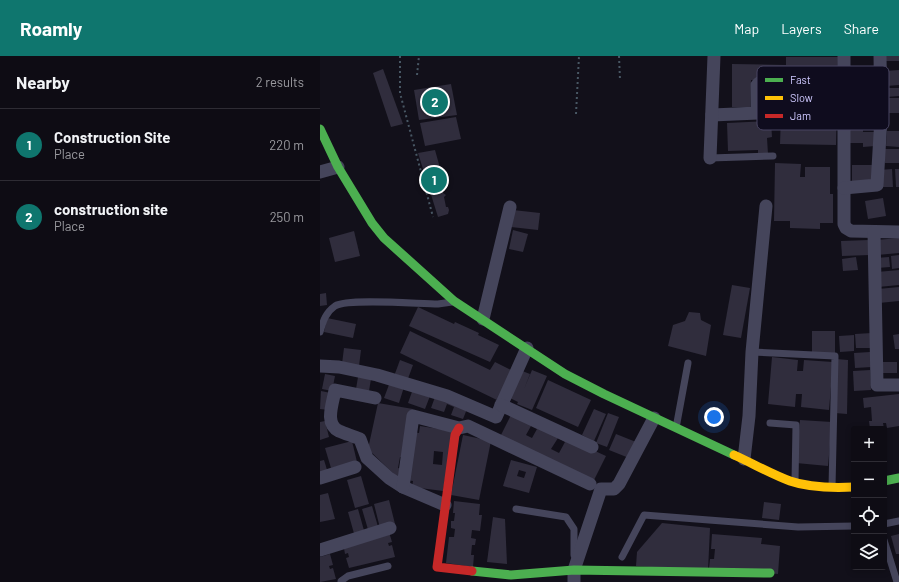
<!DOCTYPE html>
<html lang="en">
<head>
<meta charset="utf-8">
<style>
  body { margin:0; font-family:Barlow,sans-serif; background:#1c1a22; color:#f1f3f6 }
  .controls { position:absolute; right:12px; bottom:12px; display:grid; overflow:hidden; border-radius:4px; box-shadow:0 2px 6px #0003 }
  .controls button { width:36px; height:36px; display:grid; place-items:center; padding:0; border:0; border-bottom:1px solid #2e2c34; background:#0e0c14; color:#f1f3f6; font:20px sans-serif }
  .you { position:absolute; left:394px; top:361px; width:14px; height:14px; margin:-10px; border:3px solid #fff; border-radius:50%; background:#1a73e8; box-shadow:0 0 0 6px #1a73e833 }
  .badge { display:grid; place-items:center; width:26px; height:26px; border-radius:50%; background:#0f766e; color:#fff; font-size:13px; font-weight:700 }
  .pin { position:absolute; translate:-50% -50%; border:2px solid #fff; box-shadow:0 1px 4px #0006 }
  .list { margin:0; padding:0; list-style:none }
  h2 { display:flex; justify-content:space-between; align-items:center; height:52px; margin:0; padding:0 16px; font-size:17px }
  h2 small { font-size:13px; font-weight:400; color:#9b9ba0 }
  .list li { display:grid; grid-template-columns:26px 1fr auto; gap:12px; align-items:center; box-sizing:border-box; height:72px; padding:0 16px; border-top:1px solid #2e2c34 }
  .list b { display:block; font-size:15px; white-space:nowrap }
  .list p { margin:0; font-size:13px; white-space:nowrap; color:#9b9ba0 }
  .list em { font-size:13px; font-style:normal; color:#9b9ba0 }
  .icon { flex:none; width:22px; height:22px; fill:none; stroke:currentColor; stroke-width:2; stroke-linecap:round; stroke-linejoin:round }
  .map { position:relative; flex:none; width:579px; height:526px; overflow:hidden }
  header { display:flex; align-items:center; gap:24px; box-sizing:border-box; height:56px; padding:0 20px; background:#0f766e; color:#fff }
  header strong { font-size:19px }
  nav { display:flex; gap:22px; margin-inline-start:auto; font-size:14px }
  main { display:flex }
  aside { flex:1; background:#0e0c14 }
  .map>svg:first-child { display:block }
  .building { fill:#302d3d; fill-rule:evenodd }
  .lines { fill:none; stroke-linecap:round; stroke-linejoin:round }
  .path { stroke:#485764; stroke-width:2; stroke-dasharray:2 3; stroke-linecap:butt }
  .lane { stroke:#45455b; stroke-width:7 }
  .street { stroke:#45455b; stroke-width:13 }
  .fast { stroke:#4caf50; stroke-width:9 }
  .slow { stroke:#ffc107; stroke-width:9 }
  .jam { stroke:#c62828; stroke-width:9 }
  .key { fill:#0f0c1e; stroke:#494562; stroke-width:1 }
  .key-label { font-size:11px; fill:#cfc9ff }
</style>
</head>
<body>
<header>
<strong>Roamly</strong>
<nav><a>Map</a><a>Layers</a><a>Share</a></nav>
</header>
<main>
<aside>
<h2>Nearby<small>2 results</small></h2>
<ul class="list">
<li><span class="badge">1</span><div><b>Construction Site</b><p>Place</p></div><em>220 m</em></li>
<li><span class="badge">2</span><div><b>construction site</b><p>Place</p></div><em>250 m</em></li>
</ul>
</aside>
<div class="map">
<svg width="579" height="526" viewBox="0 0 579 526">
  <rect width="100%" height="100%" fill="#12101a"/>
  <g class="building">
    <rect x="565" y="0" width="14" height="5"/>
    <path d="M466,1H518L516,89L460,88L461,59H487L488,25L431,24L430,51H412V8L466,9Z"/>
    <path d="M63,13L83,68L71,71L53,17Z"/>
    <path d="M579,14V29L566,30L565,15Z"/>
    <path d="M131,28L137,59L99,64L94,34Z"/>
    <path d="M565,32H579V40L566,41Z"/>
    <rect x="566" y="42" width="13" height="15"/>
    <path d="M136,61L141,83L105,90L100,67Z"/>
    <path d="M451,65L452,81L447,82L448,98L438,99V94L408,95L407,67Z"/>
    <path d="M529,70H543V76H555V90L543,91V87H529Z"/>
    <path d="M567,75H579V91L566,90Z"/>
    <rect x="565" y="93" width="14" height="14"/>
    <path d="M115,94L122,119L121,120L123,137L126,139L124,141L126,151H128L129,154L128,158L118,161L98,97Z"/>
    <path d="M455,107L481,108L480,121H485V111H510V138H513V167H500V173L470,172V165H454Z"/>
    <rect x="532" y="109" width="21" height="17"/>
    <path d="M572,113L573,131H560L559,114Z"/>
    <path d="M575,113H579V131H576Z"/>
    <path d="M563,142L566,160L548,163L545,145Z"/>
    <path d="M193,154L220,157L218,174L191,171Z"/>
    <path d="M193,174L208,178L203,196L189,193Z"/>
    <path d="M34,175L40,200L15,206L9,182Z"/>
    <path d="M579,182V197L557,199L556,184Z"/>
    <path d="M549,184L550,199L522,200L521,185Z"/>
    <path d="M579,199V212L572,213L571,200Z"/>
    <path d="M536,201L538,214L523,215L522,203Z"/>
    <path d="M569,201L570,211L557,212L556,202Z"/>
    <path d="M579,214V229L558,231L557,216Z"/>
    <path d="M412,229L430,232L421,282L403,279Z"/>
    <path d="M579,231V245L559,247L558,233Z"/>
    <path d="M6,237L7,249L0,250V238Z"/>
    <path d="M98,251L134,268L135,266L159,277L158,279L179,289L170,306L89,270Z"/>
    <path d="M369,256L380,257L381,264L391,269L386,300L348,290L353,269L365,265Z"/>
    <path d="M7,262L36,268L33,282L4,276Z"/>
    <path d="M90,275L170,314L175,306L193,315L179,345L80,297Z"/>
    <rect x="492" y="275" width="23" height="22"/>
    <path d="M552,277L553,292H536L535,278Z"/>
    <path d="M579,278V293H575L573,279Z"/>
    <path d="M534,279V295L520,296L519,280Z"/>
    <path d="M24,292L41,294L39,310L22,308Z"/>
    <path d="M550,296L552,311L535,312L534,297Z"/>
    <path d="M452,301L478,304L477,315H483L484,304L513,306L509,354L481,351L482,338H476L475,351L448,348Z"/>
    <path d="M516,303L528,304L527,358L515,357Z"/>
    <path d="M80,304L93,309L86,328L73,323Z"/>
    <rect x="558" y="306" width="19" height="11"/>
    <path d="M197,313L210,318L204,333L212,314L227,320L212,354L197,348L198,346L186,340Z"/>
    <path d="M550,314L551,334L534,335L533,315Z"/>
    <path d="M5,318L15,320L12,335L2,333Z"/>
    <path d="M38,321L51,323L49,335L36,333Z"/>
    <path d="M228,324L271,344L258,371L216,352Z"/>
    <path d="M70,326L84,331L79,347L64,342Z"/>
    <path d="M93,333L110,340L105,353L88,347Z"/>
    <path d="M1,335L11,337L9,354L0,353Z"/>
    <path d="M579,338V370L567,372L566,367H563L564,373H550L549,365H552L551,351L544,352L543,342Z"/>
    <path d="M115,341L147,353L143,363L131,359L134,351L127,348L124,356L111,352Z"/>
    <path d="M58,347L93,353L83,402L80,401L78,412L82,413L80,424L48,393Z"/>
    <path d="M274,353L286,358L274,385L262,379Z"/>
    <path d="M192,357L286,400L273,426L179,383ZM211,370L217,373L212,382L206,379ZM238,382L245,386L239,397L231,393Z"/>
    <path d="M288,357L299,361L287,391L276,387Z"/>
    <path d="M480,364L512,366L508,410L476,407Z"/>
    <path d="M5,365L9,381L0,384V366Z"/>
    <path d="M100,370L133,375L123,435L92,431L93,425L86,424L93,376L99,377ZM114,395L123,396L122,409L113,408Z"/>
    <path d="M296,378L316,386L309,402L289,394Z"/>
    <path d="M143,379L171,385L159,444L131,439Z"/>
    <path d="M32,385L37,406L11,412L5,392Z"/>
    <path d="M4,404L8,417L0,419V405Z"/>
    <path d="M191,404L217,411L209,437L183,430ZM199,414L206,416L204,422L197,420Z"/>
    <path d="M41,420L49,448L35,452L27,424Z"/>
    <path d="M8,437L15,463L0,466V439Z"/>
    <path d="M69,444L75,468L60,472L54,448Z"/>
    <path d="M134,445L160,448L159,459H162L160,475L152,474L151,482L156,483L155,489H152L151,499H154L153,511L126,507L129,481H134L135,473L131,472V465H134L135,457H133Z"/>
    <path d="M444,446L461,448L459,464L442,462Z"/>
    <path d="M52,450L59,474L49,477L42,453Z"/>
    <path d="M38,453L45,478L35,481L28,456Z"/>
    <path d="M173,461L185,463L187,508L167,506Z"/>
    <path d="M342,467L390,472L388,515L316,510L317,496Z"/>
    <path d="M69,476L72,486L68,487L69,490L72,489L75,501L29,512L26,502L29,501L28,497L25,498L23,487Z"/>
    <path d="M392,478L442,482L441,488L460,490L458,518L389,512L390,503H394L395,493H391Z"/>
    <path d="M579,478V498H576L571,480Z"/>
    <path d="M10,498L13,509L9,510L10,513L13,512L16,523L0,526V501Z"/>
  </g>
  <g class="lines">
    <g class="path">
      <path d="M80,0V37L113,161"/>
      <path d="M299,0L300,24"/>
      <path d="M97,19L99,0"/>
      <path d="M256,58L259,0"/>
    </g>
    <g class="lane">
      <path d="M390,102L453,100"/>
      <path d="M0,276C3,266 5,257 15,250C28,242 99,248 118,248L132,246"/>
      <path d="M432,296L515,300L512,431"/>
      <path d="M450,367L476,369L475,426"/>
      <path d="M356,372L368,307"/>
      <path d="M196,453L246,461L254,473V499"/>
      <path d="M564,468L579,465"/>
      <path d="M564,484L577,526"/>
      <path d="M302,501L324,459L478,471L534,470"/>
      <path d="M21,526V525L28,520L68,510"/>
    </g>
    <g class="street">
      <path d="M524,0V168L526,172L531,175L579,176"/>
      <path d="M392,59L484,55L485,54V28L479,26L439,27L437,29V57"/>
      <path d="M524,62H561"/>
      <path d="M390,102L394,0"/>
      <path d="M0,116L18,111"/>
      <path d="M524,132L557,129L561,62L560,0"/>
      <path d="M554,176L557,329H579"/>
      <path d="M163,263L190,151"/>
      <path d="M0,310L19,311L57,319L127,340L176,361L207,292"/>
      <path d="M55,342L15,334C13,347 4,368 19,375C26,378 33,380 40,383L47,402L69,422L83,431L125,449"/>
      <path d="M181,349L272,391"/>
      <path d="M424,403L429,360L432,296L446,150"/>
      <path d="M0,422L35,411"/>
      <path d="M83,431L93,360L139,372L148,370L270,428"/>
      <path d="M0,494L70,472"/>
      <path d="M254,526V514L281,433H294L299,428L334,362"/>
    </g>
    <g class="fast">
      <path d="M0,73L18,111L52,167L64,182L134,245L245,318L284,338L414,399"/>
      <path d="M564,425L579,422"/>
      <path d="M152,515L191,519L254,514L450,517"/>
    </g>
    <path class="slow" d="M414,399C432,407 451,418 470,425C490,432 513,432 534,431"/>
    <path class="jam" d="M139,372L135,379L117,511L152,515"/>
  </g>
  <rect x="437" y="10" width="132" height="64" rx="6" class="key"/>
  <rect x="445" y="22" width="18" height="4" fill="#4caf50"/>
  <rect x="445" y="40" width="18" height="4" fill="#ffc107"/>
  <rect x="445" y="58" width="18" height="4" fill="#c62828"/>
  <g class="key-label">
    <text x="470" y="28">Fast</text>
    <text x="470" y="46">Slow</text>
    <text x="470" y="64">Jam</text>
  </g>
</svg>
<div class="controls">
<button>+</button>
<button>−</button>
<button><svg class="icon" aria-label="locate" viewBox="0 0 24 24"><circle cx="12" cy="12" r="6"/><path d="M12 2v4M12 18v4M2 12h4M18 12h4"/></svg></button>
<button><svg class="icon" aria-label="layers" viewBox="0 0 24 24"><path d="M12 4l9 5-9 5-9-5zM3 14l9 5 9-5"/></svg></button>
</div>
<div class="you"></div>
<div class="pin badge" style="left:114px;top:124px">1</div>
<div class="pin badge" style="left:115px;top:46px">2</div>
</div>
</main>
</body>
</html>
